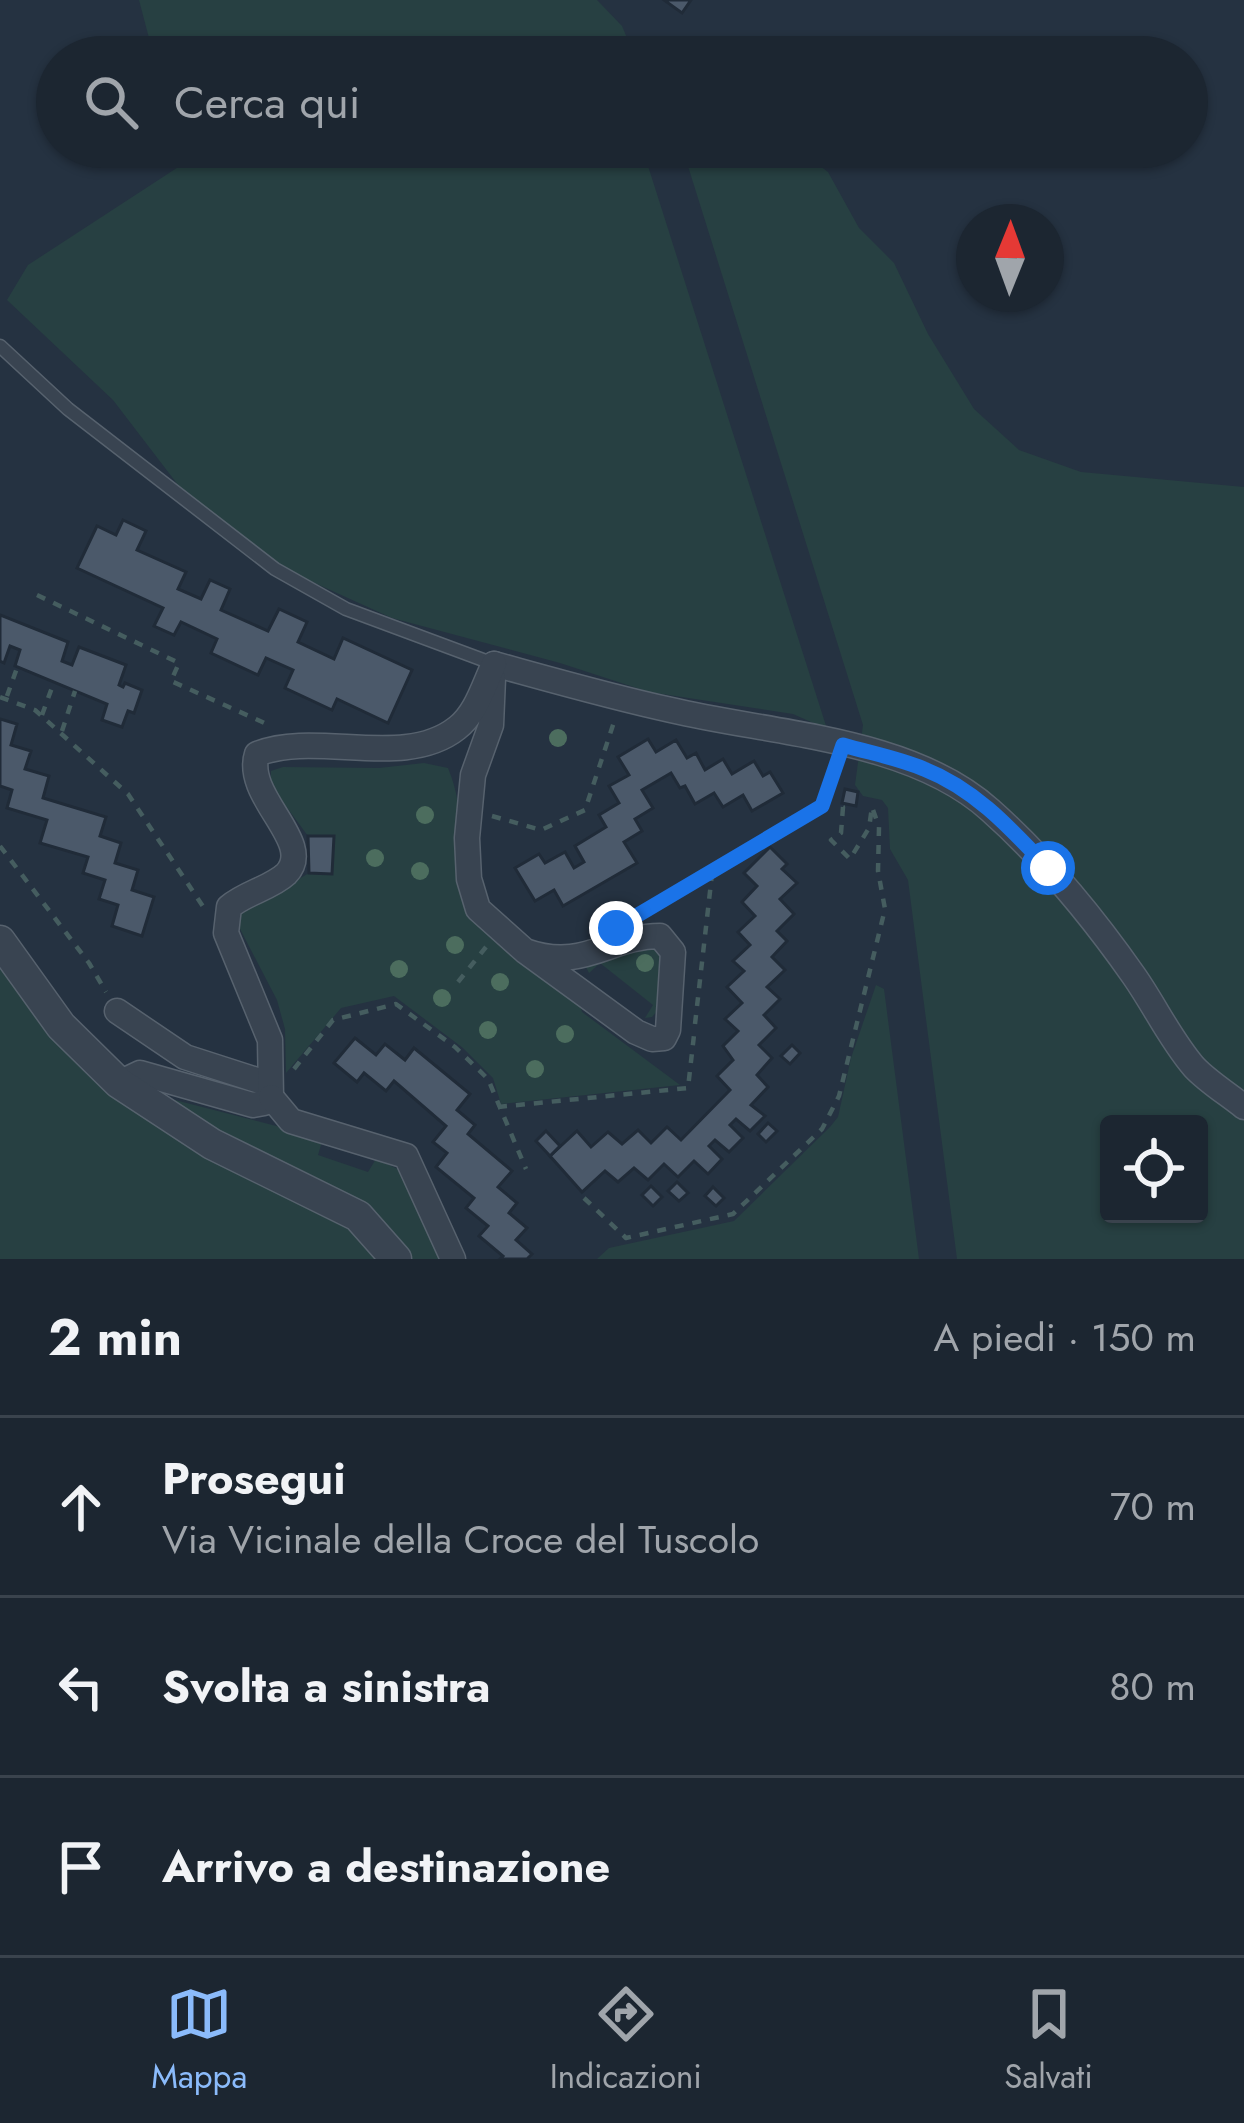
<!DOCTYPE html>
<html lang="it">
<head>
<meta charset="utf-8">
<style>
  body { margin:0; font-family:Jost,sans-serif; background:#29323d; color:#f1f3f6 }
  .controls { position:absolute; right:36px; bottom:36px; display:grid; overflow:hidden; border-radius:12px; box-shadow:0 3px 9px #0004 }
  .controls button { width:108px; height:108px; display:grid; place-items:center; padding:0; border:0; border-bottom:3px solid #3a434d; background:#1c2631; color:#f1f3f6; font:60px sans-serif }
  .compass { position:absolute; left:956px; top:204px; width:108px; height:108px; border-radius:50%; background:#1c2631; box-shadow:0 3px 9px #0004; rotate:1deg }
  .stop { position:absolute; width:36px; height:36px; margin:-27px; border:9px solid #1a73e8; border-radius:50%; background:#fff }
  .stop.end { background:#1a73e8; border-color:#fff; box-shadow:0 3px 12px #0008 }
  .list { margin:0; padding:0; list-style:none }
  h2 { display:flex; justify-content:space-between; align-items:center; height:156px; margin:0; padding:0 48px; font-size:51px }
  h2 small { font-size:39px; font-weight:400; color:#a0a5ab }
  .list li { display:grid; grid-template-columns:78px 1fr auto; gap:36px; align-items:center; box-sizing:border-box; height:180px; padding:0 48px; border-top:3px solid #3a434d }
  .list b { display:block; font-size:45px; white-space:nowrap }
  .list p { margin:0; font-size:39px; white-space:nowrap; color:#a0a5ab }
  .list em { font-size:39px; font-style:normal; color:#a0a5ab }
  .icon { flex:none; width:66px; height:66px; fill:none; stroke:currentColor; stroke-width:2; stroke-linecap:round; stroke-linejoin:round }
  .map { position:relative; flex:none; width:1244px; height:1259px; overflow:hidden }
  .search { position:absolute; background:#1c2631; box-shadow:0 3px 9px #0004; left:36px; right:36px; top:36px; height:132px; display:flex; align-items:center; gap:30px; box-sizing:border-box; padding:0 42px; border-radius:66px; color:#a0a5ab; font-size:45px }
  .sheet { height:696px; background:#1c2631 }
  nav { display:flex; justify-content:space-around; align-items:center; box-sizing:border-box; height:168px; border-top:3px solid #3a434d; background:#1c2631; font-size:33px; color:#a0a5ab }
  nav a { display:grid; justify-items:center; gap:6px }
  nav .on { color:#8bbbfb }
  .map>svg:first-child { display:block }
  .green { fill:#274042; fill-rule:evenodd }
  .building { fill:#4b596a; stroke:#202b38; stroke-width:3 }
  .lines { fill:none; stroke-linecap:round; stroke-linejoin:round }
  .service-casing { stroke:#57626e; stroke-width:15 }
  .minor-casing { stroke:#57626e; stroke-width:27 }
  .tertiary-casing { stroke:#57626e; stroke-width:33 }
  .path { stroke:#455d5f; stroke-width:4.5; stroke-dasharray:9 9; stroke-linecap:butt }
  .service { stroke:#394451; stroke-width:12 }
  .minor { stroke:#394451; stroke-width:24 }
  .tertiary { stroke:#394451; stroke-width:30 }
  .tree { fill:#4c6d5e }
  .route { stroke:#1a73e8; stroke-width:15 }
</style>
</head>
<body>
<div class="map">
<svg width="1244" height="1259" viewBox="0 0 1244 1259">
  <rect width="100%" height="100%" fill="#253241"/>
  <g class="green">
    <path d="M139,0H597L622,26L635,57H154Z"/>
    <path d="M209,147H642L827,729L793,714L649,692L560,663L392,618L284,569L185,494L113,400L7,300L28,265Z"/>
    <path d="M682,147H795L828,172L859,228L894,263L928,334L974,409L1019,450L1081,472L1244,487V1259H957L908,880L890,849L888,808L882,800L863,796L855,785L863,725ZM1109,1124H1199V1214H1109Z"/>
    <path d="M424,763L448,768C467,813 458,861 472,907C480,937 551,982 578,997L582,1012L680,1085L501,1104L493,1078L463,1048L394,996L341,1008L286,1073L285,1029L277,1000L239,927L240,914L309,873H332L333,837L308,836L271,786V771L283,767L379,768Z"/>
    <path d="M649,943L662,947L658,1010L652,1017L645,1018L653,1005L600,963L589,973L586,967Z"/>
    <path d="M0,957L64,1051L109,1092L167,1098L323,1138L318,1155L368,1172L376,1159L402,1171L448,1259H0Z"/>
    <path d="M876,985L884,989L919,1259H597L609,1248L734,1221L830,1127L838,1117L851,1058Z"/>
  </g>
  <g class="building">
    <path d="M664,0H691L682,13Z"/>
    <path d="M123,520L146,531L137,550L186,572L178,589L201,599L210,580L230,589L221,610L268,631L279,609L307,622L298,642L334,659L343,638L412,670L388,723L337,699L332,710L285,688L293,670L266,658L258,675L211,653L217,639L181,622L174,635L154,626L163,608L77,568L97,526L116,535Z"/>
    <path d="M0,615L68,642L62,661L72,665L79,647L126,665L119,685L123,687L125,683L142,690L134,713L128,711L122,727L102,720L107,704L15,666L20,650L10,646L4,663L0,661Z"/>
    <path d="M0,719L17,724L11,745L31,751L25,769L49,776L43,798L106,817L100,836L121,843L115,863L138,870L132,890L154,897L142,936L112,926L118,905L99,899L105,880L83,873L88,857L40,843L47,820L7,808L12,790L0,786Z"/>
    <path d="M648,739L656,752L676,740L687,758L696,753L705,770L723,759L732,774L754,761L763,776L770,772L783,793L752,811L743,795L723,807L714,793L695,804L685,786L680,788L671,773L642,790L653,808L635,819L642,831L624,842L637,863L563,906L554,890L535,901L515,868L539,854L545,863L565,852L574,868L584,862L575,846L606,827L599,815L619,803L609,786L629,775L618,757Z"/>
    <path d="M845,789L858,792L856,806L842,803Z"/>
    <path d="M308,836H334L332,874L309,873Z"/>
    <path d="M770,847L787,864L782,869L797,883L780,899L794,914L777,931L787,941L772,957L785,970L767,987L780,999L764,1015L776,1028L759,1045L772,1058L757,1075L768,1087L751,1105L765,1116L750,1131L736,1119L730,1125L743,1138L729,1152L715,1140L709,1146L722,1159L708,1174L694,1161L678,1177L664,1164L648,1180L634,1168L618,1182L605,1171L582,1192L550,1156L577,1131L591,1147L608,1132L622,1144L638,1130L651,1143L667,1127L681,1140L730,1090L717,1076L733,1060L723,1046L738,1031L725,1019L742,1003L727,987L744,971L733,961L750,945L738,932L755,916L742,902L757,886L744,873Z"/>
    <path d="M355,1038L376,1055L385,1044L405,1060L414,1048L470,1094L457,1110L475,1125L468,1134L512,1171L498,1187L517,1203L509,1213L527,1228L516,1240L532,1254L527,1259H500L503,1256L479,1236L488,1226L466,1208L474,1198L436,1167L447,1153L433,1142L446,1126L394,1081L386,1091L364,1073L357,1082L334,1063Z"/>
    <path d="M792,1045L800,1053L790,1064L781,1056Z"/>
    <path d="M768,1123L777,1131L766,1142L758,1134Z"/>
    <path d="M546,1131L560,1146L550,1156L536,1141Z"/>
    <path d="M677,1182L688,1193L679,1201L668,1191Z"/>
    <path d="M651,1186L662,1197L653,1206L642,1195Z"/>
    <path d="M713,1187L724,1198L716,1206L705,1196Z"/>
  </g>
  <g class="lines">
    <defs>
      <path id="service" d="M0,346L68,409L275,569L346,609L494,664"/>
      <g id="minor">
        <path d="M494,664C552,680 611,697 671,710C772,734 910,738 990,810C1044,858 1092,916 1134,976C1155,1006 1170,1039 1194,1067C1208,1082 1228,1094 1244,1107"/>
        <path d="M493,678L491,725L473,775L467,838L469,879L478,909L525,951L636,1032L652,1039L664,1038L668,1030L673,952L660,936C609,936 584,972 525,951"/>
        <path d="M117,1011L185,1057L269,1084"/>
        <path d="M119,1083L140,1073L253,1105L264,1103L271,1097L270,1040L226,933L229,907C245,893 271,888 286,874C317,843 243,797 257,754C316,730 404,770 457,728C476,714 484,685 494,664"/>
        <path d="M271,1097L291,1121L406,1156L453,1259"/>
      </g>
      <path id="tertiary" d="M0,941L61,1026L119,1083L212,1144L358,1216L396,1259"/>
    </defs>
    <use href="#service" class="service-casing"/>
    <use href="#minor" class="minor-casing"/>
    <use href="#tertiary" class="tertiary-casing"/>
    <g class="path">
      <path d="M37,595L179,663L171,681L269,725"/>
      <path d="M7,696L17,668"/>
      <path d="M0,697L35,710L128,794L204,908"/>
      <path d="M42,715L54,682"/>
      <path d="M62,731L75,691"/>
      <path d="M492,816L541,830L585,810L614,722"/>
      <path d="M0,846L89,963L106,992"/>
      <path d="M645,912L822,806L836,768"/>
      <path d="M458,982L486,947"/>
      <path d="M695,1024L712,874"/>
      <path d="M294,1069L333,1020L396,1004L455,1047L488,1079L526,1169"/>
      <path d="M498,1107L688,1088L694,1035"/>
      <path d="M584,1198L626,1238L733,1214L822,1129L839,1096L885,909L878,871L879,827L872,807L869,828L850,859L831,840L841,833L843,807L835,803"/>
    </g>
    <use href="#service" class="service"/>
    <use href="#minor" class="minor"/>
    <use href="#tertiary" class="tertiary"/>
  </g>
  <g class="tree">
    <circle cx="558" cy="738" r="9"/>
    <circle cx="425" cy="815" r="9"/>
    <circle cx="375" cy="858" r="9"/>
    <circle cx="420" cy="871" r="9"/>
    <circle cx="455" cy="945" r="9"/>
    <circle cx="645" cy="963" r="9"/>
    <circle cx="399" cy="969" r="9"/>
    <circle cx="500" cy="982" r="9"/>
    <circle cx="442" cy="998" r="9"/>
    <circle cx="488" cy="1030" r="9"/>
    <circle cx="565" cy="1034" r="9"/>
    <circle cx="535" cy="1069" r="9"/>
  </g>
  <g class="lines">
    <path class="route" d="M616,928L822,806L843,745C870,753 898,758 924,769C975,789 1011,829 1048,868"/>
  </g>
</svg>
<div class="controls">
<button><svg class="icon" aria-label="locate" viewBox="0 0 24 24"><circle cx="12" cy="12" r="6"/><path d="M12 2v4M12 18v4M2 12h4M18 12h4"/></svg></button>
</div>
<svg class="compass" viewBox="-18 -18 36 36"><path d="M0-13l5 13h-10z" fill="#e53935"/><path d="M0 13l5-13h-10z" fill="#a0a5ab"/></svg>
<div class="stop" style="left:1048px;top:868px"></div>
<div class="stop end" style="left:616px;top:928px"></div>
<div class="search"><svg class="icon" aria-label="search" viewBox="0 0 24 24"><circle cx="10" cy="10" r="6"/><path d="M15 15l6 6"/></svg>Cerca qui</div>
</div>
<section class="sheet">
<h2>2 min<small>A piedi · 150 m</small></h2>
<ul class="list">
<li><svg class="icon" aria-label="ahead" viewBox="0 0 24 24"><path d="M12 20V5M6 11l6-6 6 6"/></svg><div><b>Prosegui</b><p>Via Vicinale della Croce del Tuscolo</p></div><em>70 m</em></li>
<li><svg class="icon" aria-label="left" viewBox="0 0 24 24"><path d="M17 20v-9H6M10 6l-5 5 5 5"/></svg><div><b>Svolta a sinistra</b></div><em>80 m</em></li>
<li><svg class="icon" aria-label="arrive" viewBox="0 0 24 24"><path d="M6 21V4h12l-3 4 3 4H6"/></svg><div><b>Arrivo a destinazione</b></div></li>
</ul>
</section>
<nav>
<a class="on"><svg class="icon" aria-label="map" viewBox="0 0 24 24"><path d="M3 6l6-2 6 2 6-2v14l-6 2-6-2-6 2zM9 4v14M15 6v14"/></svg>Mappa</a>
<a><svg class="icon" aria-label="directions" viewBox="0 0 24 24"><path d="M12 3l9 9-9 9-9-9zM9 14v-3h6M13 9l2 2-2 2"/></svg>Indicazioni</a>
<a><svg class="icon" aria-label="saved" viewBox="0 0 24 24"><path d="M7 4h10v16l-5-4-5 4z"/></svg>Salvati</a>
</nav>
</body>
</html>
